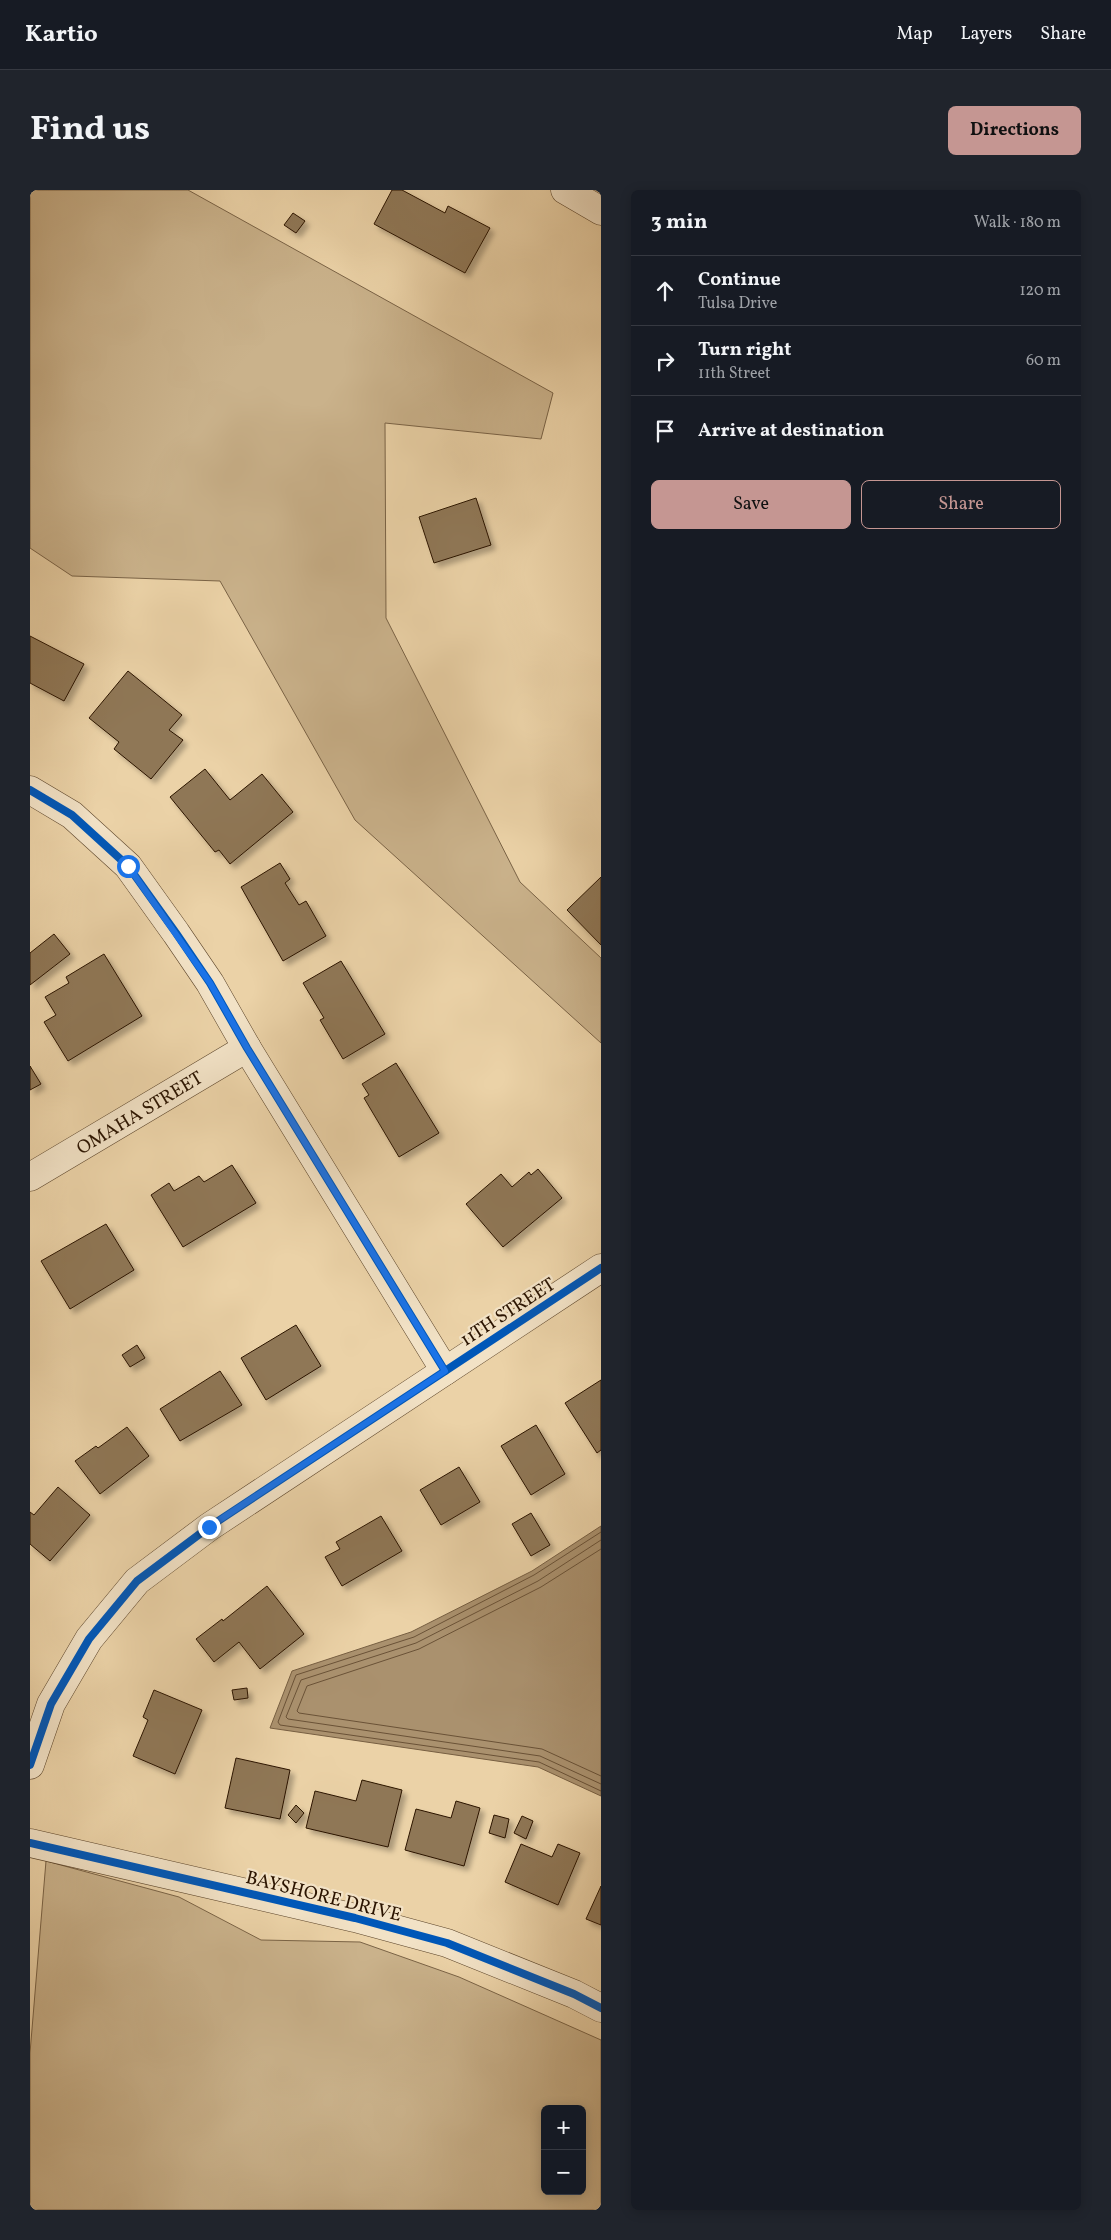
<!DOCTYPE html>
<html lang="en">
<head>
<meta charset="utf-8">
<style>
  body { margin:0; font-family:Vollkorn,serif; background:#20242c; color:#f1f3f6 }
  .controls { position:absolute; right:15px; bottom:15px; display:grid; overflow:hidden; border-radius:8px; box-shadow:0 2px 12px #0003 }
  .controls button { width:45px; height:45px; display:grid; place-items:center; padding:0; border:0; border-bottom:1px solid #363941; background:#171b24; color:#f1f3f6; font:25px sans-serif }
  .stop { position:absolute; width:15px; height:15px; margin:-11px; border:4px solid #1a73e8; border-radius:50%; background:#fff }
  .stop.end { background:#1a73e8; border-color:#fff; box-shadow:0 1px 5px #0008 }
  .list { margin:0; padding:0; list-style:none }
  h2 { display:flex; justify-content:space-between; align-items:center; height:65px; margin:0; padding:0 20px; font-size:21px }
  h2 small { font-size:16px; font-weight:400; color:#9ea1a6 }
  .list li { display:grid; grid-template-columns:32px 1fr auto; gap:15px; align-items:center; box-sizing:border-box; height:70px; padding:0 20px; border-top:1px solid #363941 }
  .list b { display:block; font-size:19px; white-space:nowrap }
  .list p { margin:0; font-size:16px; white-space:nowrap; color:#9ea1a6 }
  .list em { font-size:16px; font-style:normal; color:#9ea1a6 }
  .actions { display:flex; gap:10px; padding:15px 20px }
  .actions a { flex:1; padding:11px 0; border:1px solid #c59692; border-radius:8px; text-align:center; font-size:18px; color:#c59692 }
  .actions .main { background:#c59692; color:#111 }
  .icon { flex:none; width:28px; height:28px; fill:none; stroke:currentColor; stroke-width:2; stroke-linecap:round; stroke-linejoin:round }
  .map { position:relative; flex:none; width:571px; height:2020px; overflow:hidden; border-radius:8px }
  header { display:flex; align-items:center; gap:30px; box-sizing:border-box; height:70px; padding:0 25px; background:#171b24; border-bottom:1px solid #363941 }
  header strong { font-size:24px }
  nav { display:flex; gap:28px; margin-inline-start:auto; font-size:18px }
  .intro { display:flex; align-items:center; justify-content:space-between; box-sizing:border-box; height:120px; padding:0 30px }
  h1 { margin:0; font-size:35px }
  .button { padding:12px 22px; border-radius:8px; background:#c59692; color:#111; font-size:18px; font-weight:700 }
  main { display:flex; gap:30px; padding:0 30px }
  aside { flex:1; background:#171b24; border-radius:8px; box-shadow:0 2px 12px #0003 }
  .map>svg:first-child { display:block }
  .green { fill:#cab28b; stroke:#7a6346; fill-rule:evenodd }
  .water { fill:#aa916e; stroke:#775f42 }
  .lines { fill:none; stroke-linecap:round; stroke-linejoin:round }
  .shore { stroke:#6a5237; stroke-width:1 }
  .building { fill:#8f7757; stroke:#2b1400; filter:url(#shadow) }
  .minor-casing { stroke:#5b442a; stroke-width:29 }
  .minor { stroke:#f2e2c6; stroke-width:28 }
  .cycleway-casing { stroke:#f2e2c6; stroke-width:11 }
  .cycleway { stroke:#0057b8; stroke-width:8 }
  .route { stroke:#1a73e8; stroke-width:6 }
  .labels { text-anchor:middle; stroke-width:4.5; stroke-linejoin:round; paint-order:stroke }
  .street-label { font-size:19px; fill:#2b1400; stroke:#f2e2c6 }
</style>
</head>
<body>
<header>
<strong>Kartio</strong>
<nav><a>Map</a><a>Layers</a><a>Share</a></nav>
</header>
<div class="intro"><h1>Find us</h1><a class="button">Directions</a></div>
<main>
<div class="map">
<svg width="571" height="2020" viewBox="0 0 571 2020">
  <defs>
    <filter id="shadow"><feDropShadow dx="4.5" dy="4.5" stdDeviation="2.5" flood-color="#0004"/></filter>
  </defs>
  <rect width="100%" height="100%" fill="#ebd2a7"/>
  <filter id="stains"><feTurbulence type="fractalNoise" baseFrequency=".004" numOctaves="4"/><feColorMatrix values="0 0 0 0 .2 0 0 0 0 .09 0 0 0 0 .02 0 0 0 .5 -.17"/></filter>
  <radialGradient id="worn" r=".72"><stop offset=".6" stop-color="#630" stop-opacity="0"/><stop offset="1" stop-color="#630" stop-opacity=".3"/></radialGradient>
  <g class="green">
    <path d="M0,0H158L523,203L511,249L355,233L356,428L490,692L571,768V853L325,630L190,391L42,386L0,358Z"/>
    <path d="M16,1671L149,1707L231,1750L330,1752L429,1787L571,1850V2020H0V1863ZM515,1919H552V2001H515Z"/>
  </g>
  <path class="water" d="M571,1336V1606L508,1577L240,1538L262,1481L381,1442L502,1381Z"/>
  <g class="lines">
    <g class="shore">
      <path d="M571,1342L504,1385L384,1447L266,1485L248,1532L250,1535L509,1572L571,1601"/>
      <path d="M571,1350L508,1391L386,1453L271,1490L256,1527L258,1529L510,1566L571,1594"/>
      <path d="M571,1359L511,1397L389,1459L277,1496L267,1521L269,1523L512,1559L571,1586"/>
    </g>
  </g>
  <g class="building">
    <path d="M362,0H372L415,23L418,16L460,38L435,83L344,34Z"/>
    <path d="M263,23L275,31L266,43L254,35Z"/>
    <path d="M446,308L461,355L404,373L389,327Z"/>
    <path d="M0,446L54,474L34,511L0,493Z"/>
    <path d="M98,481L152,525L139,540L153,550L121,589L84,559L89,552L59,528Z"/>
    <path d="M175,579L200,610L232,584L263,622L200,674L189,660L185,662L140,607Z"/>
    <path d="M250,673L260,689L255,693L269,715L276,711L296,746L253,771L211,697Z"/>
    <path d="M571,687V755L537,720Z"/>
    <path d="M24,744L40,764L0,795V763Z"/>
    <path d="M74,764L112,826L38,871L14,832L26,825L15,807L39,793L36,787Z"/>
    <path d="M311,771L355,844L313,869L290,830L294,828L273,793Z"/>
    <path d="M366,873L409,943L369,967L334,908L339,905L332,894Z"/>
    <path d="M0,876L11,894L0,900Z"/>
    <path d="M202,975L226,1013L153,1057L121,1005L139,993L144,1001L169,986L174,992Z"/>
    <path d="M508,979L532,1008L473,1057L436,1014L471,984L482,997L499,982L501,985Z"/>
    <path d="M76,1034L104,1080L40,1119L11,1071Z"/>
    <path d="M266,1135L291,1176L236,1210L211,1168Z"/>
    <path d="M107,1155L115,1168L100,1177L92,1165Z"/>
    <path d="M190,1181L212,1215L150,1251L130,1219Z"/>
    <path d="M571,1190V1260L567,1263L535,1213Z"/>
    <path d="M506,1235L535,1284L501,1305L471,1256Z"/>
    <path d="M97,1237L119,1266L70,1304L45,1271L66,1256L68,1258Z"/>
    <path d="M429,1277L450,1312L411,1335L390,1300Z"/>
    <path d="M28,1297L60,1325L20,1371L0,1354V1322L4,1325Z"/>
    <path d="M501,1323L520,1355L501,1366L482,1334Z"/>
    <path d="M351,1326L372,1361L312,1396L295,1367L310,1359L306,1352Z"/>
    <path d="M237,1396L274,1444L230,1479L209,1452L184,1472L166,1449L192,1429L193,1431Z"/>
    <path d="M217,1498L218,1508L204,1510L202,1500Z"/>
    <path d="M124,1500L172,1520L145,1584L103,1566L118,1530L113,1527Z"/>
    <path d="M206,1568L260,1580L250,1629L195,1618Z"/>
    <path d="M332,1590L372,1600L358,1657L276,1638L285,1601L326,1611Z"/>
    <path d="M426,1611L450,1618L434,1676L375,1660L386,1619L421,1628Z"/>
    <path d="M266,1615L274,1623L266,1633L258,1625Z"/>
    <path d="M464,1625L479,1629L475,1648L459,1643Z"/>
    <path d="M492,1626L503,1631L496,1649L484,1643Z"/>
    <path d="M491,1654L522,1667L528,1654L550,1663L528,1715L475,1692Z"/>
    <path d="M571,1696V1735L556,1729Z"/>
  </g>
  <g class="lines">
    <defs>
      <g id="minor">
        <path d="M535,0L571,21"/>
        <path d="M0,600L42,625L98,676L146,743L180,793L217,858L415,1181"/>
        <path d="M0,987L217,858"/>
        <path d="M0,1575L21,1514L59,1449L107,1391L179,1337L571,1078"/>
        <path d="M0,1653L325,1728L417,1753L544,1804L571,1818"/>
      </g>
    </defs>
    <use href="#minor" class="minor-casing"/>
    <use href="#minor" class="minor"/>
    <defs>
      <g id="cycleway">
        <path d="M0,600L42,625L98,676L146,743L180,793L217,858L415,1181"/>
        <path d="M0,1575L21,1514L59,1449L107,1391L179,1337L571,1078"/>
        <path d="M0,1653L325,1728L417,1753L544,1804L571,1818"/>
      </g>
    </defs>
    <use href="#cycleway" class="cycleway-casing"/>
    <use href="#cycleway" class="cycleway"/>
  </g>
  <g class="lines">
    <path class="route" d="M98,676L180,793L217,858L415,1181L179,1337"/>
  </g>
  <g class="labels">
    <g class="street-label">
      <text transform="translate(109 922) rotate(-31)" y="7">OMAHA STREET</text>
      <text transform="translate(477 1121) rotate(-33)" y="7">11TH STREET</text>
      <text transform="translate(294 1705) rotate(14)" y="7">BAYSHORE DRIVE</text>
    </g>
  </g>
  <rect width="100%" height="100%" filter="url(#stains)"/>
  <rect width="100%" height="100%" fill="url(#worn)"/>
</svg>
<div class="controls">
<button>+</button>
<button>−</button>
</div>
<div class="stop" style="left:98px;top:676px"></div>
<div class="stop end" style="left:179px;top:1337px"></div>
</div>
<aside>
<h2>3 min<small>Walk · 180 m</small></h2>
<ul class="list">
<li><svg class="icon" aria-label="ahead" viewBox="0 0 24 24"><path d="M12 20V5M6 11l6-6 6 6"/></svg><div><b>Continue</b><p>Tulsa Drive</p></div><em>120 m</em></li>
<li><svg class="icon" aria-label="right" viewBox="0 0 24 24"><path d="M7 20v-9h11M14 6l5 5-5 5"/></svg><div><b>Turn right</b><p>11th Street</p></div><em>60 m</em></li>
<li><svg class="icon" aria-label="arrive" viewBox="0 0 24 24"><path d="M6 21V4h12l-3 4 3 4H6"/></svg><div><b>Arrive at destination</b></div></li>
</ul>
<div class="actions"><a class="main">Save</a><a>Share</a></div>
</aside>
</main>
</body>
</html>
